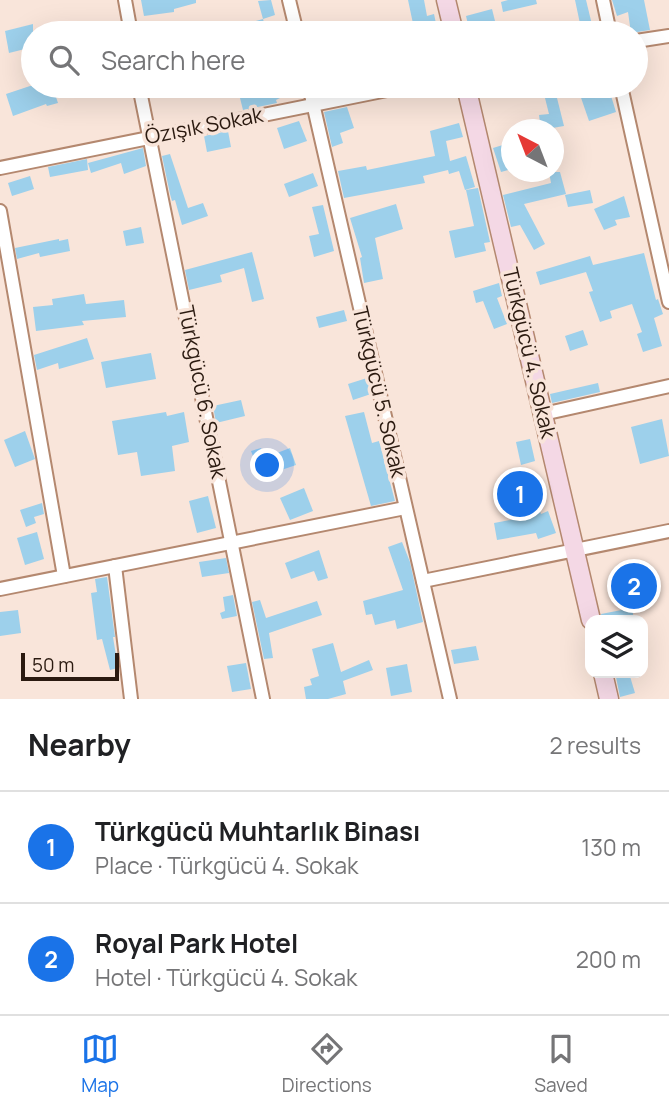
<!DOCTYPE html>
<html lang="en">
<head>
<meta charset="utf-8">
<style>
  body { margin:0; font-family:Manrope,sans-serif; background:#f2f2f2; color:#202124 }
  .controls { position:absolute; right:21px; bottom:21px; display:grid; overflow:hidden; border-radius:14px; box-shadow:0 7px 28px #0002 }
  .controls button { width:63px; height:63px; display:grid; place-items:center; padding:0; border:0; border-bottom:2px solid #e0e0e0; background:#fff; color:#202124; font:35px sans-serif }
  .compass { position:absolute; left:501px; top:119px; width:63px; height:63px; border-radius:50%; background:#fff; box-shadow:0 7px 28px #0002; rotate:318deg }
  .scale { position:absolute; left:21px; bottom:18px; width:98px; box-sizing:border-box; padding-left:7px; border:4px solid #2b1a10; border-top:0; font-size:19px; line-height:24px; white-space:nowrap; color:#2b1a10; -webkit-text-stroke:5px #f9e5da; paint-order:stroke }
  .you { position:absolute; left:268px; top:466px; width:24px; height:24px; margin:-18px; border:5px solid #fff; border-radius:50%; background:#1a73e8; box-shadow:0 0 0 10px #1a73e833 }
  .badge { display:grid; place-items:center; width:46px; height:46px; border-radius:50%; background:#1a73e8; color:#fff; font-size:23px; font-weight:700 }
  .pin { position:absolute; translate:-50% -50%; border:4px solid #fff; box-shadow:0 2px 7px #0006 }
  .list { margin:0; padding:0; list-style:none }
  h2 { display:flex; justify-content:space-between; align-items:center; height:91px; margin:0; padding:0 28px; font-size:30px }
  h2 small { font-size:23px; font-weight:400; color:#757577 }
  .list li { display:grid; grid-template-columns:46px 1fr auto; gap:21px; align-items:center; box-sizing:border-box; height:112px; padding:0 28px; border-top:2px solid #e0e0e0 }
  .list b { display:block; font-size:26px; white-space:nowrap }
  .list p { margin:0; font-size:23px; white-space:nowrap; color:#757577 }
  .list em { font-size:23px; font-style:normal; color:#757577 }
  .icon { flex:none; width:38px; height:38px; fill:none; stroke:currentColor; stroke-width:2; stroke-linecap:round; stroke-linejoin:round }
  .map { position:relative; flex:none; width:669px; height:699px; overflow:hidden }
  .search { position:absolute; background:#fff; box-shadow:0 7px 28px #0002; left:21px; right:21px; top:21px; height:77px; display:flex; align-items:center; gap:18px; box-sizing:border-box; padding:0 24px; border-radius:38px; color:#757577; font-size:26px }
  .sheet { height:315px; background:#fff }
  nav { display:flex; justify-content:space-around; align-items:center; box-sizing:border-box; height:98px; border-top:2px solid #e0e0e0; background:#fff; font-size:19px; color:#757577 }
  nav a { display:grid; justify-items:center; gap:4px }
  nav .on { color:#1a73e8 }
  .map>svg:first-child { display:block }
  .building { fill:#9dd0eb }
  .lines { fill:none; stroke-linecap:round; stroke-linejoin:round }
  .street-casing { stroke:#b4886f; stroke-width:16 }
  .secondary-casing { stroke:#b4886f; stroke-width:21 }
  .street { stroke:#fff; stroke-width:12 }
  .secondary { stroke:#f4d8e5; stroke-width:18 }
  .labels { text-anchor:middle; stroke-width:7; stroke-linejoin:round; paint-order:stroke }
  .street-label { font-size:21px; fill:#2b1a10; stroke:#f9e5da }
</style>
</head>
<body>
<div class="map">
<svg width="669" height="699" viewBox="0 0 669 699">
  <rect width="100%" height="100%" fill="#f9e5da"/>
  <g class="building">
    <path d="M141,0H196V3L174,9V12L144,16Z"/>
    <path d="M271,0L275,15L263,19L267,33H247L245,24L263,19L258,1Z"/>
    <path d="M408,0H424L427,16L434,14L438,33H415Z"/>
    <path d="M508,0H536L537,4L503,12L501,2Z"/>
    <path d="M575,0H586L594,33H582Z"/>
    <path d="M612,0H644L650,30L631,33L628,12L617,16Z"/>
    <path d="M492,9L498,33H470L466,16Z"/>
    <path d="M33,24V47L9,53L5,31Z"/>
    <path d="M30,86H37L39,92L53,88L58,103L47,106L46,104L13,116L6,94Z"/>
    <path d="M237,86H300V88L276,100L277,103L243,110Z"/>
    <path d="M542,86H554L564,126L541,130L539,115L549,114Z"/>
    <path d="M577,86H608L616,112L589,121Z"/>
    <path d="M347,107L354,128L340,133L343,143L332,147L324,112Z"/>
    <path d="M299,121L307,141L284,149L277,128Z"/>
    <path d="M459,123L463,137L446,141L450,161L466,156L475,187L465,190L459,171L449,174L448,170L423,176L425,183L344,198L338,171L366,166L367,170L435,156L430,131Z"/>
    <path d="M228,131L231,147L207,152L204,136Z"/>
    <path d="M512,142V169L501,172L493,148Z"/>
    <path d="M143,148L146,166L124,174L121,163L91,173L88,163Z"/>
    <path d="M170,154L188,208L203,203L208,216L182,225L175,200L172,201L170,194L162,156Z"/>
    <path d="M87,159L88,170L50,177L48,167Z"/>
    <path d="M549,172H560L566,194L524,204L545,244L534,250L520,225L511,227L503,195L551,183Z"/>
    <path d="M313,173L318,186L289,197L284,184Z"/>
    <path d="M30,176L34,189L12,196L8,183Z"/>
    <path d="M478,188L490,242L484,243L486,251L455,258L449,231L474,226L466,190Z"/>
    <path d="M590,190L593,203L568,207L565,195Z"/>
    <path d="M624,196L630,217L615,220L617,225L604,230L594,209Z"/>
    <path d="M396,204L403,229L375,238L383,279L364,283L360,258L362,257L350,218Z"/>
    <path d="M323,205L334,251L314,257L309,236L319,234L312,207Z"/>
    <path d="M141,227L144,243L126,246L123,231Z"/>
    <path d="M59,239V241L68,239L70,251L40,257L39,253L17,259L15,248Z"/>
    <path d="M252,252L264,299L252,302L244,268L220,275L222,282L189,290L185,270Z"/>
    <path d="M644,253L656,300L658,299L663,314L654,318L662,346L643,352L637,334L642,332L632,304L610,311L612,318L600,322L589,292L593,291L586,272L540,285L536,272L590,256L593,265Z"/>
    <path d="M499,283L502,296L497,298L507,324L494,329L483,301L476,303L473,291Z"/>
    <path d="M84,294L86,304L124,300L126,317L82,321L84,325L36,331L33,307L53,305L52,299Z"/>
    <path d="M344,310L347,321L319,328L316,317Z"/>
    <path d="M583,330L588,345L570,351L565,336Z"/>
    <path d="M87,338L94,359L59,369L58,363L37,370L34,355Z"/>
    <path d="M151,353L156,379L106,388L101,362Z"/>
    <path d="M367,378L371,394L353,400L348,384Z"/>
    <path d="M598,383L600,392L552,403L550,394Z"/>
    <path d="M241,400L245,416L216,423L213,406Z"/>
    <path d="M166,412L167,416L184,412L189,442L172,446L175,471L141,476L137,452L118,455L112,421Z"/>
    <path d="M364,412L372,443L379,441L395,501L371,506L345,416Z"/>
    <path d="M662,419L669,456L640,464L631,427Z"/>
    <path d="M25,431L35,459L15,467L4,440Z"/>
    <path d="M530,439L535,461L521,465L516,442Z"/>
    <path d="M261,448L264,458L290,448L296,465L261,477L251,451Z"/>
    <path d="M524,470L541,514L548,511L556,533L538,539L536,533L497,540L494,523L516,519L501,478Z"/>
    <path d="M304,488L313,511L290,520L280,498Z"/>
    <path d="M208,496L216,528L197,533L189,501Z"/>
    <path d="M42,503L44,514L34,517L36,523L26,527L20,510Z"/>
    <path d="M37,532L44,559L25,565L17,538Z"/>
    <path d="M402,542L410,562L423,622L397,629L395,620L375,625L372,614L366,615L363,601L403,590L388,547Z"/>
    <path d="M319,550L328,578L318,581L314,571L291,579L285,563Z"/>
    <path d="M226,558L229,573L202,577L199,562Z"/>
    <path d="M643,564L649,604L625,608L618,568Z"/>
    <path d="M107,577L115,637H113L118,668L110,670L102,639L97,640L91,593L97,592L95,579Z"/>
    <path d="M233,595L237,616L222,619L220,613L225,611L223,597Z"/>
    <path d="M260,600L266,618L317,601L322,615L269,633L273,658L264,659L252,602Z"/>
    <path d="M632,608L634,620H602L601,614Z"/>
    <path d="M18,610L21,633L0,636V612Z"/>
    <path d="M333,643L341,672L369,660L373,670L343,681L346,694L328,699H306L304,687L312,685L310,679L319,676L312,649Z"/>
    <path d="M476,646L479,660L454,664L451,650Z"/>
    <path d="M246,663L251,689L232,692L227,666Z"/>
    <path d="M407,664L412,692L391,696L386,668Z"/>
    <path d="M629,673L635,693L620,697L616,677Z"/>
  </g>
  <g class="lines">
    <defs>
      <g id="street">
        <path d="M125,0L131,33"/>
        <path d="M289,0L297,33"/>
        <path d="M603,0L610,33"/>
        <path d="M636,41L669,36"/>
        <path d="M139,86L263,699"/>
        <path d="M309,86L450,699"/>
        <path d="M621,86L669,302"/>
        <path d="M0,168L407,86"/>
        <path d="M0,211L64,576"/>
        <path d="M543,414L669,386"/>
        <path d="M115,566L131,699"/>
        <path d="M423,581L669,531"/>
        <path d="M0,589L405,508"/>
      </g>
      <g id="secondary">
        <path d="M446,0L454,33"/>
        <path d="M466,86L591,620"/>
        <path d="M603,673L609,699"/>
      </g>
    </defs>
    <use href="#street" class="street-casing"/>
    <use href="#secondary" class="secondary-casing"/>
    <use href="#street" class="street"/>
    <use href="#secondary" class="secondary"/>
  </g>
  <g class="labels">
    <g class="street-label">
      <text transform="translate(204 126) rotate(-11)" y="7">Özışık Sokak</text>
      <text transform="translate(529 353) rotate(77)" y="7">Türkgücü 4. Sokak</text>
      <text transform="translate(202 392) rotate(79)" y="7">Türkgücü 6. Sokak</text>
      <text transform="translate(379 392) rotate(77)" y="7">Türkgücü 5. Sokak</text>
    </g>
  </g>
</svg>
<div class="controls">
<button><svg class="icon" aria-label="layers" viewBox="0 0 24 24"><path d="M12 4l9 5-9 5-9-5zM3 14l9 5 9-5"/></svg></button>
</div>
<svg class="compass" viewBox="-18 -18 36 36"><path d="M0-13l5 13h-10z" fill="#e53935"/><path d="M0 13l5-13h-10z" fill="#757577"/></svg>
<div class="scale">50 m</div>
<div class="you"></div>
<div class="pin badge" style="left:520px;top:494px">1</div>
<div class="pin badge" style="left:634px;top:586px">2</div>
<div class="search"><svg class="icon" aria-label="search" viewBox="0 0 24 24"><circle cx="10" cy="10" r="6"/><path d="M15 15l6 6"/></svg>Search here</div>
</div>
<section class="sheet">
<h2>Nearby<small>2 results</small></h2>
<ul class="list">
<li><span class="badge">1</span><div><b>Türkgücü Muhtarlık Binası</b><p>Place · Türkgücü 4. Sokak</p></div><em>130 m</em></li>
<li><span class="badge">2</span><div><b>Royal Park Hotel</b><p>Hotel · Türkgücü 4. Sokak</p></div><em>200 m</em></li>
</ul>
</section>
<nav>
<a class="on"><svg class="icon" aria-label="map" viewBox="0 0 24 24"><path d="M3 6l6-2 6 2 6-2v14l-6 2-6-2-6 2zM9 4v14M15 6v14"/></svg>Map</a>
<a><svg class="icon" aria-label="directions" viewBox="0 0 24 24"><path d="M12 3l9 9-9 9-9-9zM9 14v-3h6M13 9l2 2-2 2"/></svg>Directions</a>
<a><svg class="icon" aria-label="saved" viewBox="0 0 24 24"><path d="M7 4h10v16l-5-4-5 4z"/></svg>Saved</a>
</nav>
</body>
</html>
